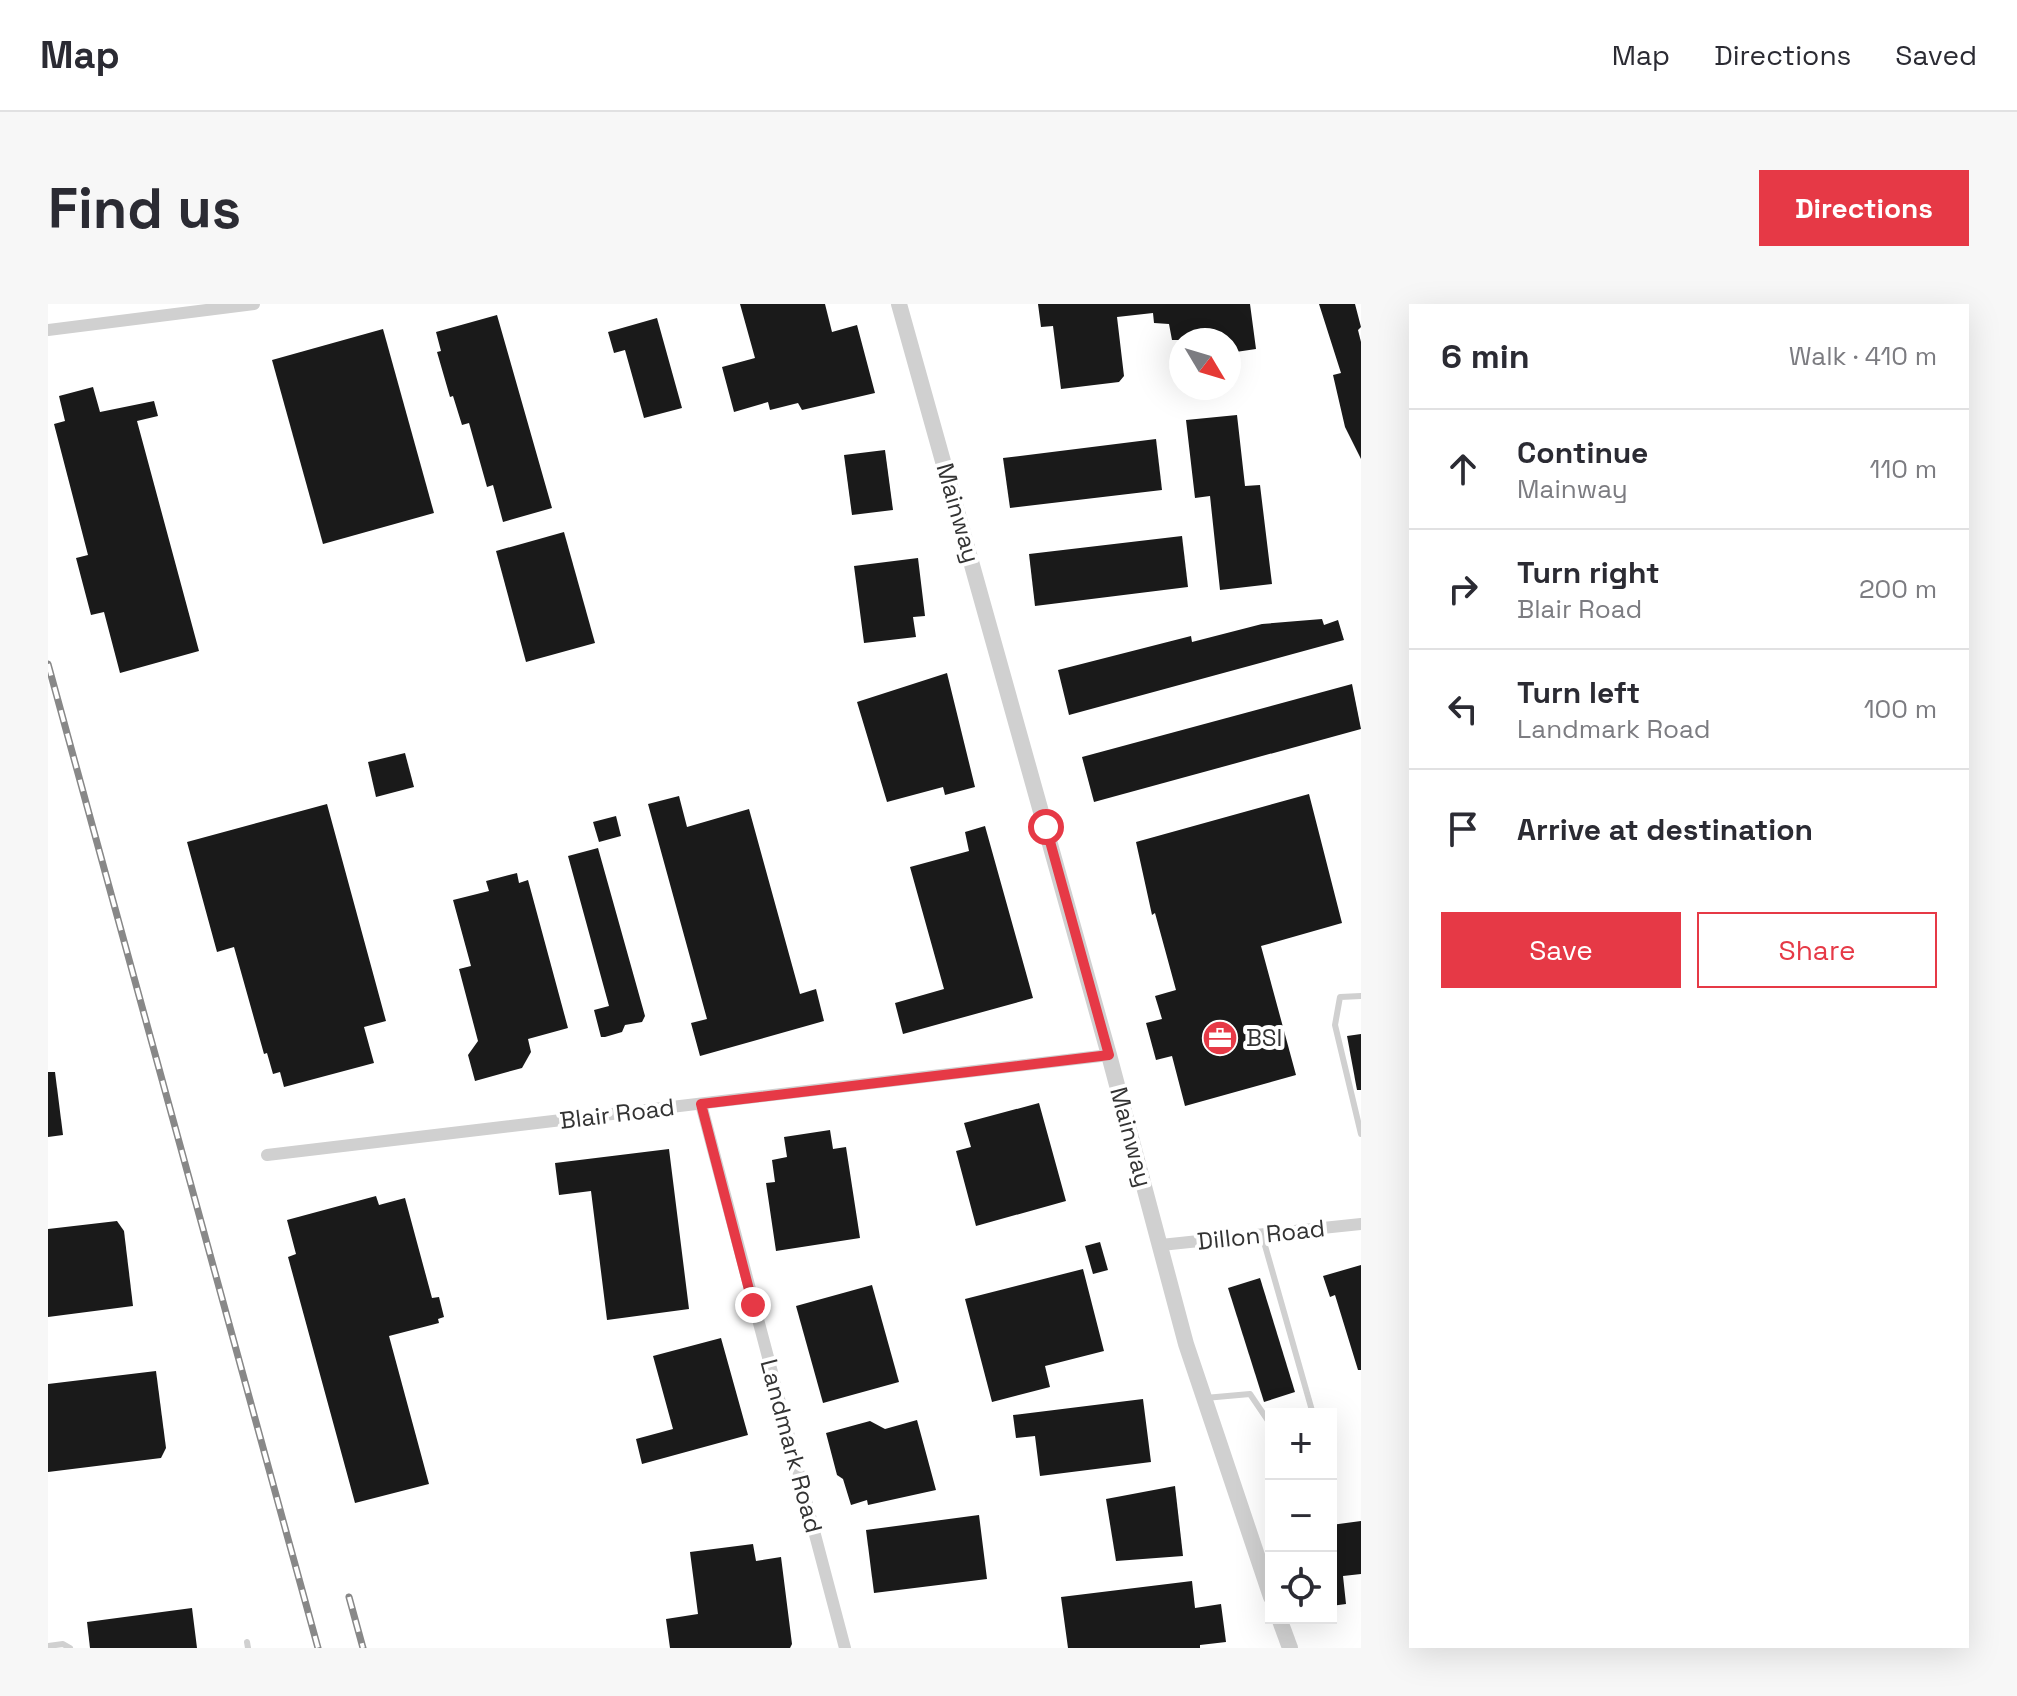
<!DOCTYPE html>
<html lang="en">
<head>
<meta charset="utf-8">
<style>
  body { margin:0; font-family:"Space Grotesk",sans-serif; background:#f7f7f7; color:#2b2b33 }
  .controls { position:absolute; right:24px; bottom:24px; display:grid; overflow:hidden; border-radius:0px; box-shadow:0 8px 32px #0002 }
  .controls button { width:72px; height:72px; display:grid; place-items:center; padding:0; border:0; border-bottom:2px solid #e1e1e2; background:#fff; color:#2b2b33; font:40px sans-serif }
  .compass { position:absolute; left:1121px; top:24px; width:72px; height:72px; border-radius:50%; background:#fff; box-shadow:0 8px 32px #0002; rotate:128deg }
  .stop { position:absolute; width:24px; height:24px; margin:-18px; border:6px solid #e63946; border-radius:50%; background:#fff }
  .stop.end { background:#e63946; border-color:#fff; box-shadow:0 2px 8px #0008 }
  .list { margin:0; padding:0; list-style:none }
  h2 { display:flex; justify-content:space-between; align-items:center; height:104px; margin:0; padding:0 32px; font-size:34px }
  h2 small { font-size:26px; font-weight:400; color:#7c7c81 }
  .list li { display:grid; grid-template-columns:52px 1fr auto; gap:24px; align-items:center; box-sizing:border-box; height:120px; padding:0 32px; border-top:2px solid #e1e1e2 }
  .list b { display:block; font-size:30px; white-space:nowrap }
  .list p { margin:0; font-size:26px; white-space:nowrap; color:#7c7c81 }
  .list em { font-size:26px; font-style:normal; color:#7c7c81 }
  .actions { display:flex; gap:16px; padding:24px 32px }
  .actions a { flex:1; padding:18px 0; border:2px solid #e63946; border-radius:0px; text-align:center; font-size:28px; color:#e63946 }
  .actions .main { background:#e63946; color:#fff }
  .icon { flex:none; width:44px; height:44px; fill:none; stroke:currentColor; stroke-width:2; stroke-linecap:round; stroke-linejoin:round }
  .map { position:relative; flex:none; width:1313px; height:1344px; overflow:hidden; border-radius:0px }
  header { display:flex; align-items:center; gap:48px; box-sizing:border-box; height:112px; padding:0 40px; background:#fff; border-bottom:2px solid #e1e1e2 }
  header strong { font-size:38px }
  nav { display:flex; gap:44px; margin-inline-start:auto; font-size:28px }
  .intro { display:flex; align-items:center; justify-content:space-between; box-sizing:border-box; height:192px; padding:0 48px }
  h1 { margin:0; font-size:56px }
  .button { padding:20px 36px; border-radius:0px; background:#e63946; color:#fff; font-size:28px; font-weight:700 }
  main { display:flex; gap:48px; padding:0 48px }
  aside { flex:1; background:#fff; border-radius:0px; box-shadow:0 8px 32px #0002 }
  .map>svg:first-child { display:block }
  .building { fill:#1a1a1a }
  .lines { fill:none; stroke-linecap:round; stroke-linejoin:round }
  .service { stroke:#d0d0d0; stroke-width:6 }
  .minor { stroke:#d0d0d0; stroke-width:12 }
  .tertiary { stroke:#d0d0d0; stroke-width:16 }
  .rail-casing { stroke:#888; stroke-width:7 }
  .rail { stroke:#fff; stroke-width:4; stroke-dasharray:12; stroke-linecap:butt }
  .route { stroke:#e63946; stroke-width:10 }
  .labels { text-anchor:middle; stroke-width:8; stroke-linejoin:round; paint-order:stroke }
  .street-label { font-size:24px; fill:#333; stroke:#fff }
  .poi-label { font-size:24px; fill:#333; stroke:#fff; text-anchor:start }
</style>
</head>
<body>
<header>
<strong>Map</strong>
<nav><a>Map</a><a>Directions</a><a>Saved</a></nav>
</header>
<div class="intro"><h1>Find us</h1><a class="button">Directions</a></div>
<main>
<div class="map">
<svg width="1313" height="1344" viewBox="0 0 1313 1344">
  <rect width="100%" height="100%" fill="#fff"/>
  <g class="building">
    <path d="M692,0H777L784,28L809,21L827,89L754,106L750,99L722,106L720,98L686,108L674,63L707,54Z"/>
    <path d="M990,0H1202L1208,45L1181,49V36H1124L1121,20L1106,19L1105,9L1069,13L1076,72L1071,78L1013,85L1005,22L993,23Z"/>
    <path d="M1271,0H1307L1313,23L1310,26L1313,38V155L1297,123L1285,71L1293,69Z"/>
    <path d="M449,11L504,204L455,218L445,181L439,183L421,119L414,121L405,92L402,93L389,48L393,47L388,28Z"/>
    <path d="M609,14L634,104L596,114L577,46L566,49L560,28Z"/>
    <path d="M335,25L386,209L275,240L224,56Z"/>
    <path d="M45,83L52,108L106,97L110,112L89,117L151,347L72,369L56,308L43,311L28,254L40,251L6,120L17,117L11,92Z"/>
    <path d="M1189,111L1197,182L1212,181L1224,280L1172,286L1162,192L1147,194L1138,116Z"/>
    <path d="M1108,135L1114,186L962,204L955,154Z"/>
    <path d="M837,146L845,206L804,211L796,151Z"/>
    <path d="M516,228L547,339L478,358L448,247Z"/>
    <path d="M1134,232L1140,283L987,302L981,250Z"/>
    <path d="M870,254L877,312L865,313L868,333L816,339L806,262Z"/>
    <path d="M1274,315L1276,321L1290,316L1296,336L1021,411L1010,366L1143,332L1144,338L1214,320Z"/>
    <path d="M899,369L927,483L897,491L895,483L839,498L809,398Z"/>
    <path d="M1304,380L1313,425L1046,498L1034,453Z"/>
    <path d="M357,449L366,483L328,493L320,458Z"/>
    <path d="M1261,490L1294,619L1213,642L1248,771L1137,802L1124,752L1108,756L1098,719L1114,715L1107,692L1128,686L1107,609L1104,611L1088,538Z"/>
    <path d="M631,492L639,523L701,505L752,690L768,685L776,717L652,752L643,719L659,715L600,500Z"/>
    <path d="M279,500L338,717L316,723L326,759L236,783L232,768L225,770L219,749L216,750L186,643L169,648L139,538Z"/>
    <path d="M568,512L573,532L551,538L545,518Z"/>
    <path d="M937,522L985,694L855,730L847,699L896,685L862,563L921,547L917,528Z"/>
    <path d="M550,544L597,712L594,718L577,721L574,728L557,733H553L546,706L561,702L520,552Z"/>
    <path d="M469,569L471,579L480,576L520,724L480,735L483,748L474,764L427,777L420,751L430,737L411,665L423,662L405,596L441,587L438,577Z"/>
    <path d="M1313,730V786H1309L1299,732Z"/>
    <path d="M0,768H7L15,831L0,833Z"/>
    <path d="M991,799L1018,897L928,922L908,847L923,843L916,819Z"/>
    <path d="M782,826L785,845L798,843L812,934L728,947L718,879L727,878L724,856L739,853L736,833Z"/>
    <path d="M621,845L641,1005L559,1016L543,887L511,891L507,859Z"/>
    <path d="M328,892L331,901L357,894L384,994L391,993L396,1013L390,1015L391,1019L341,1032L381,1180L307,1199L240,953L248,950L239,916Z"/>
    <path d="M69,917L76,927L85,1002L0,1013V925Z"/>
    <path d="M1052,938L1060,966L1045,970L1037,942Z"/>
    <path d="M1313,961V1066H1310L1287,991L1282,993L1275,972Z"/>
    <path d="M1035,965L1056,1047L997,1062L1002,1083L944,1098L917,995Z"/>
    <path d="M1212,974L1247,1088L1216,1098L1180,984Z"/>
    <path d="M824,981L851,1078L775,1099L748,1002Z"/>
    <path d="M673,1034L700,1131L594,1160L588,1135L625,1125L605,1052Z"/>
    <path d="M108,1067L118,1144L113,1154L0,1168V1080Z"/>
    <path d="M1095,1095L1103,1158L992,1172L987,1132L968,1134L965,1111Z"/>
    <path d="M869,1116L888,1186L820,1201L819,1196L803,1201L795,1175L789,1171L778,1129L822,1117L837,1125Z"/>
    <path d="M1127,1182L1135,1252L1068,1257L1058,1195Z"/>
    <path d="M931,1211L939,1275L826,1289L818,1226Z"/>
    <path d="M1313,1217V1270L1295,1272L1298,1300L1283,1302V1221Z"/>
    <path d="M705,1240L708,1257L733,1253L744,1340L742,1344H622L618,1315L650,1310L642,1248Z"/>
    <path d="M1144,1277L1147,1304L1173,1300L1178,1338L1152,1341V1344H1020L1013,1293Z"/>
    <path d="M144,1304L149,1344H42L39,1318Z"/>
  </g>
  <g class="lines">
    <g class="service">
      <path d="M1313,692L1292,693L1287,721L1313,830"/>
      <path d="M1214,931L1265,1110"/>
      <path d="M1157,1094L1202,1090L1223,1121"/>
      <path d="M199,1338L200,1344"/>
      <path d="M0,1342L15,1340L22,1344"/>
    </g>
    <g class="minor">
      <path d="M0,26L206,0"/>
      <path d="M653,800L797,1344"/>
      <path d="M219,851L1061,751"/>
      <path d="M1113,941L1313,920"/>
    </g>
    <g class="tertiary">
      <path d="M851,0L1061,751L1138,1040L1223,1293"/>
      <path d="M1231,1314L1242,1344"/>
    </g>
    <defs>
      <g id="rail">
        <path d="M0,360L270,1344"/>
        <path d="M301,1293L315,1344"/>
      </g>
    </defs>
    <use href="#rail" class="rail-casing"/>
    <use href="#rail" class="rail"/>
  </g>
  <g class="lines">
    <path class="route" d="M705,1001L653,800L1061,751L998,523"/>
  </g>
  <defs>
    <symbol id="office-disc" viewBox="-11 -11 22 22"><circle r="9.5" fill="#e63946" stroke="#fff"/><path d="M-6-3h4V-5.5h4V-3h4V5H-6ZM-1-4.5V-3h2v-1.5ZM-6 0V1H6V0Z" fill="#fff"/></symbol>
  </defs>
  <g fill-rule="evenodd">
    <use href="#office-disc" x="1152" y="714" width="40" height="40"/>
  </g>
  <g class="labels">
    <g class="street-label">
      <text transform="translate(910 209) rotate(74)" y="8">Mainway</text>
      <text transform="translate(569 810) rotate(-7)" y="8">Blair Road</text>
      <text transform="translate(1083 833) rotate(75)" y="8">Mainway</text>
      <text transform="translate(1213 931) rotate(-6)" y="8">Dillon Road</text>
      <text transform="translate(743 1142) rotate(75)" y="8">Landmark Road</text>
    </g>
    <g class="poi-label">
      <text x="1198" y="742">BSI</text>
    </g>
  </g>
</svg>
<div class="controls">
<button>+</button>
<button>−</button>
<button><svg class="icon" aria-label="locate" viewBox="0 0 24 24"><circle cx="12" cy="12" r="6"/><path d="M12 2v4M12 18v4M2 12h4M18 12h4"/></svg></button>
</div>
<svg class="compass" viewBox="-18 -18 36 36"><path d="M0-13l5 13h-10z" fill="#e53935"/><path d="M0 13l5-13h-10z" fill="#7c7c81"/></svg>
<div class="stop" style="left:998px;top:523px"></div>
<div class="stop end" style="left:705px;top:1001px"></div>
</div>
<aside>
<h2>6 min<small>Walk · 410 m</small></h2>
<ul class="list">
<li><svg class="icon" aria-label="ahead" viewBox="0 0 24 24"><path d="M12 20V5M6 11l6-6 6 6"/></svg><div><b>Continue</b><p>Mainway</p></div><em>110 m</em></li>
<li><svg class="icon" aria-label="right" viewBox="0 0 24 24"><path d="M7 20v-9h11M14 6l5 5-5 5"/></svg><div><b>Turn right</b><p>Blair Road</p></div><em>200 m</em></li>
<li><svg class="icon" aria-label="left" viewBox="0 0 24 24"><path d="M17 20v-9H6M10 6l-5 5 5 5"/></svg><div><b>Turn left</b><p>Landmark Road</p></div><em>100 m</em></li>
<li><svg class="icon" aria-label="arrive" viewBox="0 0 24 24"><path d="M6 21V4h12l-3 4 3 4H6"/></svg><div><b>Arrive at destination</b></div></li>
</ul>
<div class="actions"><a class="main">Save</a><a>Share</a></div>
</aside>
</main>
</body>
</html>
